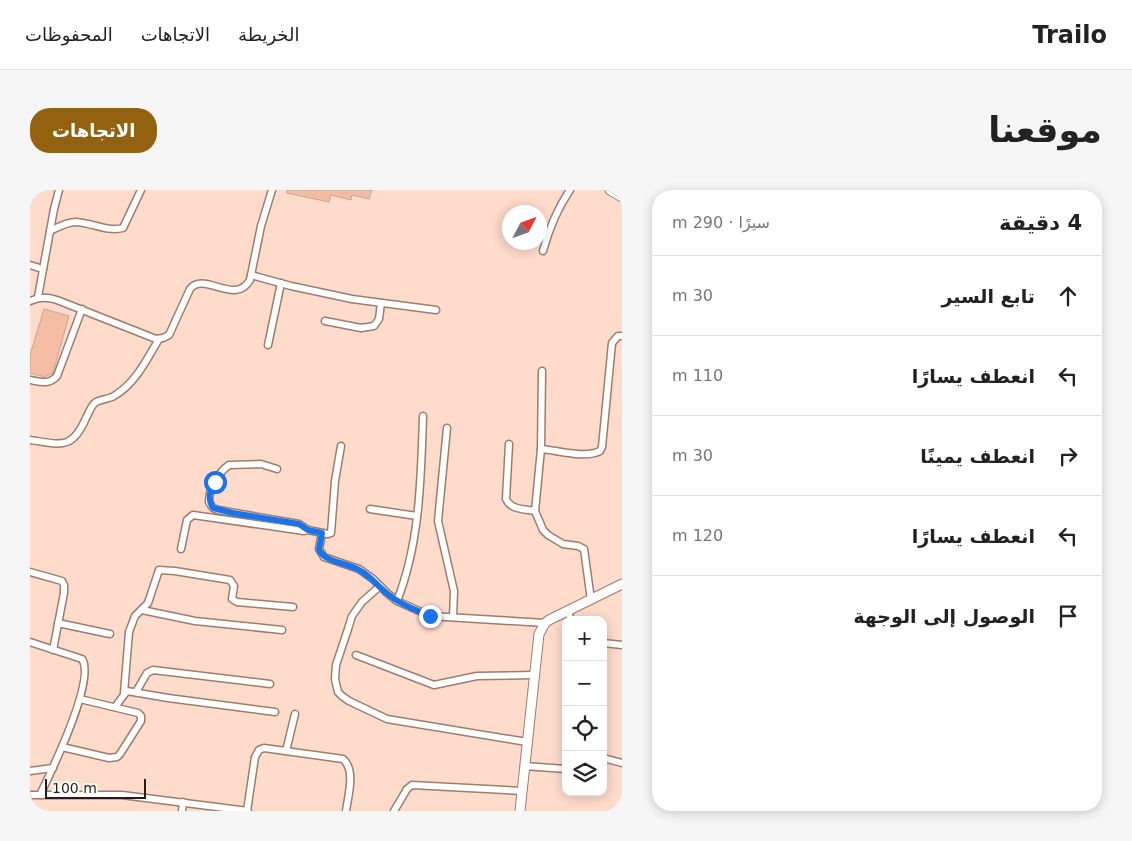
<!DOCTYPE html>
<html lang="ar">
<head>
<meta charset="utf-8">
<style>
  body { margin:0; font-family:"DejaVu Sans","Noto Naskh Arabic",sans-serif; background:#f6f6f6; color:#222; direction:rtl }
  .controls { position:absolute; right:15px; bottom:15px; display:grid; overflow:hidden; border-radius:10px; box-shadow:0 2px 12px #0003 }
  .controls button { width:45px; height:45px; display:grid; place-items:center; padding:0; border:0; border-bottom:1px solid #e0e0e0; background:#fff; color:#222; font:25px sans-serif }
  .compass { position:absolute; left:472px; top:15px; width:45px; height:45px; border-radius:50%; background:#fff; box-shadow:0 2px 12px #0003; rotate:49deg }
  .scale { position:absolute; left:15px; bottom:12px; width:101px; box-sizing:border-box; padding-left:5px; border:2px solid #281b16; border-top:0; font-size:14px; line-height:18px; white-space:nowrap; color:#281b16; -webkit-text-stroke:4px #fff; paint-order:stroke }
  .stop { position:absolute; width:15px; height:15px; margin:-11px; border:4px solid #1a73e8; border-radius:50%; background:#fff }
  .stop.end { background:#1a73e8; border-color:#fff; box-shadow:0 1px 5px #0008 }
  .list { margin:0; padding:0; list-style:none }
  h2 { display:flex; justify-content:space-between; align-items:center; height:65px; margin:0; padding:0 20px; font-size:21px }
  h2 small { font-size:16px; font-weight:400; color:#767676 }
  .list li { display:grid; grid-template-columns:32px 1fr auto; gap:15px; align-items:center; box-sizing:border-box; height:80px; padding:0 20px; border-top:1px solid #e0e0e0 }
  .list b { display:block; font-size:19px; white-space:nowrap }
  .list em { font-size:16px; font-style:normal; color:#767676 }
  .icon { flex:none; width:28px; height:28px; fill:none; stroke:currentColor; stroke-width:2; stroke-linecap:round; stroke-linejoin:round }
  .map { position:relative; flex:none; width:592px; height:621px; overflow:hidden; direction:ltr; border-radius:20px }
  header { display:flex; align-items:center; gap:30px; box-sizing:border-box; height:70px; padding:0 25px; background:#fff; border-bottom:1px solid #e0e0e0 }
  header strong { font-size:24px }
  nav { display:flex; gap:28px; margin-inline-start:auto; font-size:18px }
  .intro { display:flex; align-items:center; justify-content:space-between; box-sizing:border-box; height:120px; padding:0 30px }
  h1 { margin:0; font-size:35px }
  .button { padding:12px 22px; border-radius:20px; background:#926210; color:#fff; font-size:18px; font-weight:700 }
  main { display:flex; gap:30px; padding:0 30px }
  aside { flex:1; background:#fff; border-radius:20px; box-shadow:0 2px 12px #0003 }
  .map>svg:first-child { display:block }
  .building { fill:#f4bca3; stroke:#c6a496 }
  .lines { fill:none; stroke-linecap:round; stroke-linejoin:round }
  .minor-casing { stroke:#9d7d6f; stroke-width:9 }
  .tertiary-casing { stroke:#9d7d6f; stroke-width:11 }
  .minor { stroke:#fff; stroke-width:6 }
  .tertiary { stroke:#fff; stroke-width:9 }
  .route { stroke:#1a73e8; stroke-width:6 }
</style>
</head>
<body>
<header>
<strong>Trailo</strong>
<nav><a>الخريطة</a><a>الاتجاهات</a><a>المحفوظات</a></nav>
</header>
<div class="intro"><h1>موقعنا</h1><a class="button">الاتجاهات</a></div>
<main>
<aside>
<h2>4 دقيقة<small>سيرًا · 290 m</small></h2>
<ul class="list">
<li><svg class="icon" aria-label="ahead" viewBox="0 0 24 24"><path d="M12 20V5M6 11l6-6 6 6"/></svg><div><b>تابع السير</b></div><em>30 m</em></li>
<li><svg class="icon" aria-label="left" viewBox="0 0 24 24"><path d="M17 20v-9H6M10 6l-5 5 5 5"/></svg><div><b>انعطف يسارًا</b></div><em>110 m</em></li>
<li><svg class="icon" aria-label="right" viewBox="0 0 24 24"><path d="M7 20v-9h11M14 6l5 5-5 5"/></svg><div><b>انعطف يمينًا</b></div><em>30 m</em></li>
<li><svg class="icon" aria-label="left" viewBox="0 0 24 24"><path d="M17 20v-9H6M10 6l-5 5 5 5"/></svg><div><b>انعطف يسارًا</b></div><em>120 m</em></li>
<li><svg class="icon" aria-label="arrive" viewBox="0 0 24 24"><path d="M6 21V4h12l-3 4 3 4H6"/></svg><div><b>الوصول إلى الوجهة</b></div></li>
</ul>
</aside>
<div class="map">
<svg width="592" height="621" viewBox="0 0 592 621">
  <rect width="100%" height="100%" fill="#fedbcb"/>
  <g class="building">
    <path d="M257,0H342L339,9L322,5L321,10L301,5L299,12L257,3Z"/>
    <path d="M14,119L39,126L23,183L14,187L0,183V165Z"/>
  </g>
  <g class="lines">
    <defs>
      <g id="minor">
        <path d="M20,41C28,37 37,32 46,32C63,33 77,42 93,38L111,0"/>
        <path d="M513,61C519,39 527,19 540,0"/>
        <path d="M0,75L13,79"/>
        <path d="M221,85L261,96L322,109L406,120"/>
        <path d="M8,107L24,19L29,0"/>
        <path d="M0,111C10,107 17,107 27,110L126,149L133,148L139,145L160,99C174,81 205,116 220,90L231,36L242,0"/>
        <path d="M295,131L331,138L344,136L349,129L351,113"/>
        <path d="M238,155L251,93"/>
        <path d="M512,181L511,259L505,321L513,340L518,345L533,354L548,356L554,359L561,410"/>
        <path d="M0,190C11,192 19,195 27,186L52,119"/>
        <path d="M417,238L408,331L424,401L423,427"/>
        <path d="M0,250C30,254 42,261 56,228C59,223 61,215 66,212C72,209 79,209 84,206C106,193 117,169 129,149"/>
        <path d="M479,254L476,309C481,320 494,319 505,321"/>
        <path d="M511,259C527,260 555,269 570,261L572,257L582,153L588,146H592"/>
        <path d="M247,279L231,274L199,275C188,283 179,298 179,312L183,318L188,320L269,334L278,340"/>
        <path d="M340,319L387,326"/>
        <path d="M292,343L289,359L294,367L329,379L343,389L357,403L367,411L400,426L515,433"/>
        <path d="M151,359L157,330L163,325L274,341L278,340L298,344L301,343L305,291L311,256"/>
        <path d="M0,382L32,391L34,395V403L23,460"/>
        <path d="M350,396L332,412L322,426L318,439L306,475L305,489L308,502L312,506L319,511L357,529L497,552"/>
        <path d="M367,411C390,353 391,288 393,226"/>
        <path d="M112,420L165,431L252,440"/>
        <path d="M538,422L541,430"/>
        <path d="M28,433L80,444"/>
        <path d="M0,452L52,469C66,490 21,582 10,605"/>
        <path d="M573,453L592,455"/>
        <path d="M326,465L404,495L447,486L504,485"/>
        <path d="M106,502L117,483L123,480L240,494"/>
        <path d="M94,503L99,442L105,426L118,413L129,380L145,381L200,390L204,396L202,409L207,412L263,417"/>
        <path d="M85,517L97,501L138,508L245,522"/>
        <path d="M32,557L79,568L87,567L90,564L111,531V526L108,523L50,509"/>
        <path d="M256,561L265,524"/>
        <path d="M573,568L592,573"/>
        <path d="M494,576L536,579"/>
        <path d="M0,581L23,578"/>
        <path d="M0,605H92L218,621"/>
        <path d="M152,621L153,612"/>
        <path d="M217,621L225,567L229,560L234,558L313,569C326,580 318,606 316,621"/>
        <path d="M364,621L377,599L382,595L492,601"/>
      </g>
      <g id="tertiary">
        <path d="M580,0L592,7"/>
        <path d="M490,621L509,444L515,433L519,430L592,394"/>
      </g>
    </defs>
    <use href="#minor" class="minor-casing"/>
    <use href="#tertiary" class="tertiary-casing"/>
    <use href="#minor" class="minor"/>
    <use href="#tertiary" class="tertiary"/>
  </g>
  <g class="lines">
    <path class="route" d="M185,292C180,301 177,308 183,318L203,323L269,334L278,340L292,343L289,359C293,372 318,373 329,380C341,386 348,397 359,405C371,415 386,420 400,426"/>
  </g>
</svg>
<div class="controls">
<button>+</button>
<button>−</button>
<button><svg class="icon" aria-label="locate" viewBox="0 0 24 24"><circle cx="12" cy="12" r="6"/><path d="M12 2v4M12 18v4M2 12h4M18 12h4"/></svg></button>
<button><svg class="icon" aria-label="layers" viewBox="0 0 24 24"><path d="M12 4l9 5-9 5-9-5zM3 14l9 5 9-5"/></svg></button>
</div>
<svg class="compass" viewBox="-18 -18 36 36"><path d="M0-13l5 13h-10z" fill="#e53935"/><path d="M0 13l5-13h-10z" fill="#767676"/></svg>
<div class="scale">100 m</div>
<div class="stop" style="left:185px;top:292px"></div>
<div class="stop end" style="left:400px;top:426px"></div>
</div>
</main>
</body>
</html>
